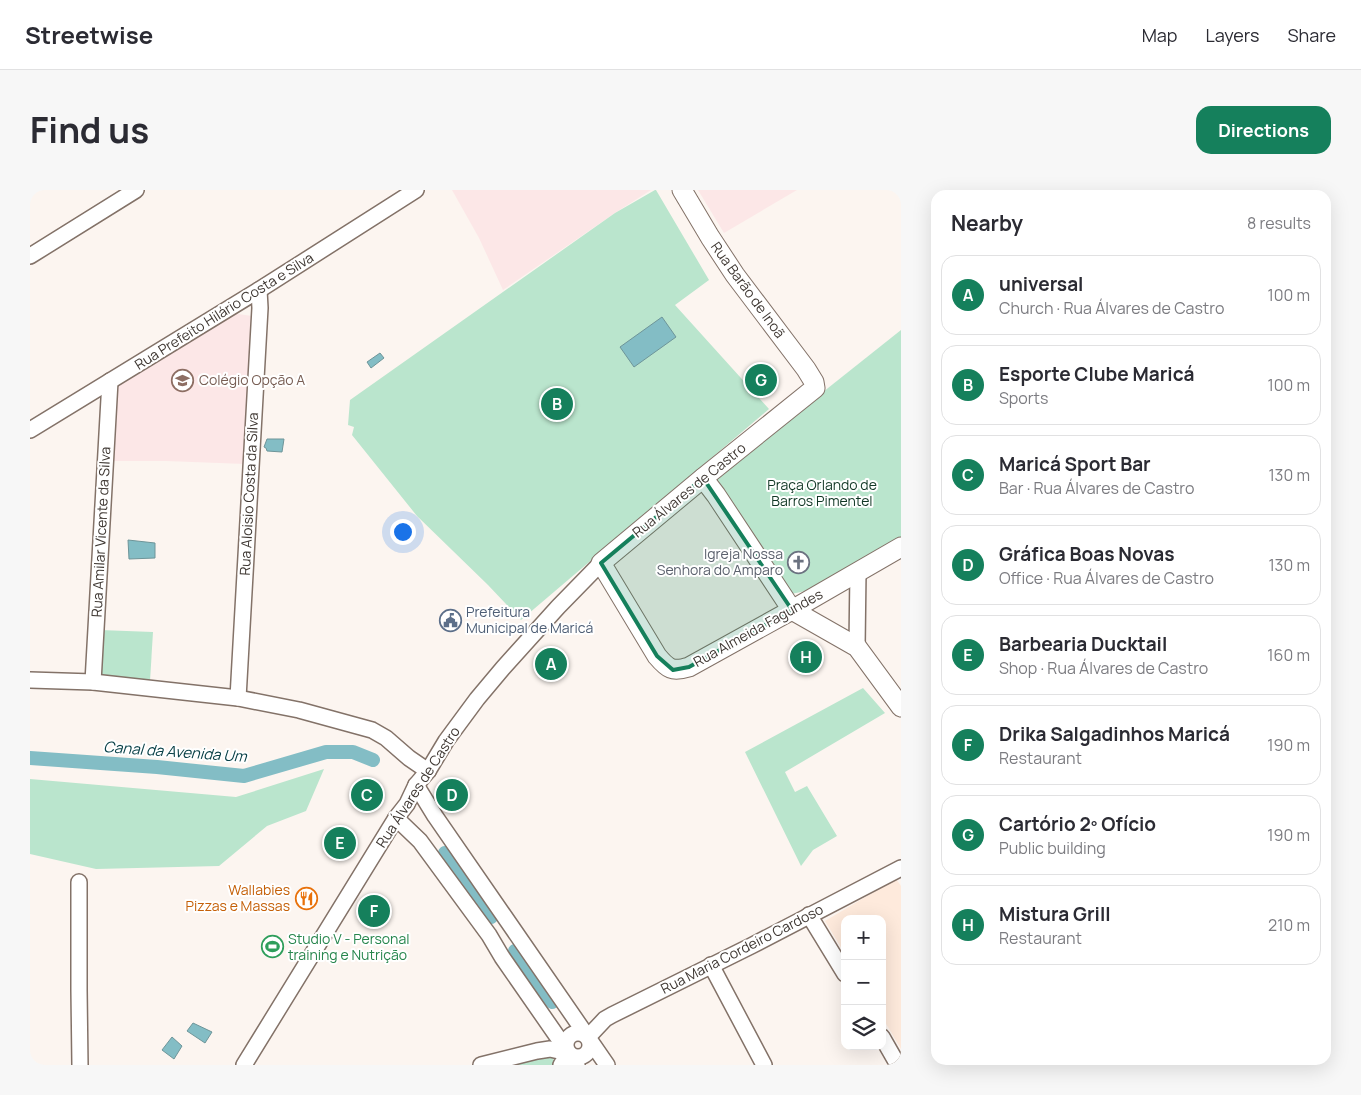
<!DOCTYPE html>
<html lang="en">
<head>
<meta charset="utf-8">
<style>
  body { margin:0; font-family:Manrope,sans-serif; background:#f7f7f7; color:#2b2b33 }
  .controls { position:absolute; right:15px; bottom:15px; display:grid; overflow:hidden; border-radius:10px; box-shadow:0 5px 20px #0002 }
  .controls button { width:45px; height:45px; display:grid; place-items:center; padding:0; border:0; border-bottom:1px solid #e1e1e2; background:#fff; color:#2b2b33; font:25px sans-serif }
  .you { position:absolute; left:372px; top:341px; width:18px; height:18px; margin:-12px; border:4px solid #fff; border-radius:50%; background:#1a73e8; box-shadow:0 0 0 8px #1a73e833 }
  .badge { display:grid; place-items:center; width:32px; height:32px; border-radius:50%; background:#15805c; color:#fff; font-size:16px; font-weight:700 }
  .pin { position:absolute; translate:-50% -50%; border:2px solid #fff; box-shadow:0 1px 5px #0006 }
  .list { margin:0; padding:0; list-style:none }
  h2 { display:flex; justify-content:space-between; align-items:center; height:65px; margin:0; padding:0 20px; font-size:21px }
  h2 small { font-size:16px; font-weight:400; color:#7c7c81 }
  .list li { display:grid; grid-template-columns:32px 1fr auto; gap:15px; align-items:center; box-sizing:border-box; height:80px; margin:0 10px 10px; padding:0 10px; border:1px solid #e1e1e2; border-radius:15px }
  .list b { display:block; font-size:19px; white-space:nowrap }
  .list p { margin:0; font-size:16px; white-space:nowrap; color:#7c7c81 }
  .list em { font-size:16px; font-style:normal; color:#7c7c81 }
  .icon { flex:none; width:28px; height:28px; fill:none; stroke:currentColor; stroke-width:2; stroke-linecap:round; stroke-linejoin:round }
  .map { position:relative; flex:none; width:871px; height:875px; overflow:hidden; border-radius:15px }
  header { display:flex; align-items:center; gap:30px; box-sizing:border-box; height:70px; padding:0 25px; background:#fff; border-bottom:1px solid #e1e1e2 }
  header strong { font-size:24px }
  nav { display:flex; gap:28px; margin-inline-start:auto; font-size:18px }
  .intro { display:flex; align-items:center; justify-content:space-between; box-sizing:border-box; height:120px; padding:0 30px }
  h1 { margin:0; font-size:35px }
  .button { padding:12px 22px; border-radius:15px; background:#15805c; color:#fff; font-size:18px; font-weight:700 }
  main { display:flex; gap:30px; padding:0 30px }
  aside { flex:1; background:#fff; border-radius:15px; box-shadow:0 5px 20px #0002 }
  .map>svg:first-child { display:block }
  .built { fill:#feeadc }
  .education { fill:#fce7e7 }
  .green { fill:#bae5cd }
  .water { fill:#83bdc5; stroke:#6e9599 }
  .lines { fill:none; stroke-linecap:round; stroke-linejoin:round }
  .canal { stroke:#83bdc5; stroke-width:14 }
  .minor-casing { stroke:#837268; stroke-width:18 }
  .major-casing { stroke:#837268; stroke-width:21 }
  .minor { stroke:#fff; stroke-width:15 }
  .major { stroke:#fff; stroke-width:19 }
  .marked { fill:#15805c; fill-opacity:0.2; stroke:#15805c; stroke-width:4; stroke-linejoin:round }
  .labels { text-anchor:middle; stroke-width:4; stroke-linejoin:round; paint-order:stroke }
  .street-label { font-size:14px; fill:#3e3732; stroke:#fff }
  .education-label { font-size:14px; fill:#785e54; stroke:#fff; text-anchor:start }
  .park-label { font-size:14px; fill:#113725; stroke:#fff }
  .worship-label { font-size:14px; fill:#5b616d; stroke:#fff; text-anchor:end }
  .service-label { font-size:14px; fill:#4e5e75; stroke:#fff; text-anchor:start }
  .food-label { font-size:14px; fill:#c56008; stroke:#fff; text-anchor:end }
  .leisure-label { font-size:14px; fill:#27864d; stroke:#fff; text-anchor:start }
  .water-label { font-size:15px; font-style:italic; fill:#094047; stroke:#fff }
</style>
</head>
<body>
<header>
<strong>Streetwise</strong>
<nav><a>Map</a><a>Layers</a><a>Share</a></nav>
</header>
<div class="intro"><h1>Find us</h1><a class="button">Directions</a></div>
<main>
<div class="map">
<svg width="871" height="875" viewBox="0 0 871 875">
  <rect width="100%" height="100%" fill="#fcf5f0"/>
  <path class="built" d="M866,689L871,696V859L852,827V729H815V764L795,731Z"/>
  <g class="education">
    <path d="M422,0H621L585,23L473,100L449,48Z"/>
    <path d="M668,0H767L694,43Z"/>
    <path d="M201,123L222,126L221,184L215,247V274L136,271H79L85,196L122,175Z"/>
  </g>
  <g class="green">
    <path d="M625,0H626L679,90L645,115L739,219L491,430L458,395L387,326L322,245L324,237L318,235L320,210L585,23Z"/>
    <path d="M871,140V349L793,395L771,402L761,404L685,288Z"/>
    <path d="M70,440L123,442L120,491L68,488Z"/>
    <path d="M833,498L855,523L755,582L765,602L777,596L807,646L783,660L771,676L715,562Z"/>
    <path d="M294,579L276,621L237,636L189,676L66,679L0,664V589L206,607Z"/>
    <path d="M520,864L525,872L523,875H476Z"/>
  </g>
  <g class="water">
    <path d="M632,127L646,147L604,177L590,157Z"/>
    <path d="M350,163L354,168L341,178L337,172Z"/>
    <path d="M237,249H254L252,262L237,261L236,258L234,257Z"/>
    <path d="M98,350L125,353V368L99,369Z"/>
    <path d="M163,833L182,842L175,853L157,841Z"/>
    <path d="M142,847L152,856L144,869L132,860Z"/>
  </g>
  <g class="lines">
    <g class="canal">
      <path d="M0,568L127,577L214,586L296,562H323L343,570"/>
      <path d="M415,663L461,727"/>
      <path d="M485,761L522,812"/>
    </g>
    <defs>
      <g id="minor">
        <path d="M0,66L106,0"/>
        <path d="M0,240L229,100L386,0"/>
        <path d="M827,457L828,381"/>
        <path d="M0,490L63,492L208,508L269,520L342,540L356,548L379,568L398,581"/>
        <path d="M63,492L80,191"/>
        <path d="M208,508L230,118L229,100"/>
        <path d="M386,595L405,626L577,875"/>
        <path d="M366,628L390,651L459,745L472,767L547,875"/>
        <path d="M49,692V800L50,875"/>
        <path d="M779,725L815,784"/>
        <path d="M681,775L734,875"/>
        <circle cx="548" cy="855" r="12"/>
        <path d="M558,847L575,829L582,825L721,756L871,678"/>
        <path d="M852,847L868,875"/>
        <path d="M214,875L366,628L377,614L386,595L398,581L416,551L447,509L473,478L528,417L571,373"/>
        <path d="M451,875L507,861L520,859L538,863L531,875"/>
      </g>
      <g id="major">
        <path d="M652,0L680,47L705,85L776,179L784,192L785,198L673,288L571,373L627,466C638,479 642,482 659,477L762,420L871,357"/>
        <path d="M673,288L686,305L762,420L827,457L871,517"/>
      </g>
    </defs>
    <use href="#minor" class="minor-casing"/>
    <use href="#major" class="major-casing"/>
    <use href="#minor" class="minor"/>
    <use href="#major" class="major"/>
  </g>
  <path class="marked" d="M673,288L762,420L659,477L643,480L627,466L571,373Z"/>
  <defs>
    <symbol id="school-ring" viewBox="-11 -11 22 22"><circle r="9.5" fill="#fff" stroke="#8d6e63" stroke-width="1.5"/><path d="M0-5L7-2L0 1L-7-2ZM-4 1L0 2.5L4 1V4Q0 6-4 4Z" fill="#8d6e63"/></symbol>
    <symbol id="church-ring" viewBox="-11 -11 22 22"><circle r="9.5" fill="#fff" stroke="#6b7280" stroke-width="1.5"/><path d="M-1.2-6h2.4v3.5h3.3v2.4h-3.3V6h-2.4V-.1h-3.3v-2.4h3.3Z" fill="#6b7280"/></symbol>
    <symbol id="civic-ring" viewBox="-11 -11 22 22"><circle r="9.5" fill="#fff" stroke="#5c6f8a" stroke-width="1.5"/><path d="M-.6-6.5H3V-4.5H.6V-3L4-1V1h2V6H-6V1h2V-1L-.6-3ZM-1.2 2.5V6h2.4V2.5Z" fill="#5c6f8a"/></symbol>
    <symbol id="restaurant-ring" viewBox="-11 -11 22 22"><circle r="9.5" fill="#fff" stroke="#e8710a" stroke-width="1.5"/><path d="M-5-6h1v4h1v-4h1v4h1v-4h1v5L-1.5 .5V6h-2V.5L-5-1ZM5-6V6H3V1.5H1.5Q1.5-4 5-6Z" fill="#e8710a"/></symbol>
    <symbol id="stadium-ring" viewBox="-11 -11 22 22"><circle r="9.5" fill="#fff" stroke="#2e9e5b" stroke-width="1.5"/><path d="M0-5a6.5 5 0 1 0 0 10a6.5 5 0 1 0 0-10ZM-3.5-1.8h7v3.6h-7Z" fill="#2e9e5b"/></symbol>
  </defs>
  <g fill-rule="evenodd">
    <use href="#school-ring" x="140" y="178" width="25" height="25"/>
    <use href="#church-ring" x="756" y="360" width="25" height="25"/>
    <use href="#civic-ring" x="408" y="418" width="25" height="25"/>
    <use href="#restaurant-ring" x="264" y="696" width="25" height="25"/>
    <use href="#stadium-ring" x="230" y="744" width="25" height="25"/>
  </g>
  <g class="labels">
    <g class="street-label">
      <text transform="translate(718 100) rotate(54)" y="5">Rua Barão de Inoã</text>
      <text transform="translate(194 121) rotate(-32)" y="5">Rua Prefeito Hilário Costa e Silva</text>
      <text transform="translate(659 300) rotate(-39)" y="5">Rua Álvares de Castro</text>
      <text transform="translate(219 304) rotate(-87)" y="5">Rua Aloisio Costa da Silva</text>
      <text transform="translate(71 342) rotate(-87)" y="5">Rua Amilar Vicente da Silva</text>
      <text transform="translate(728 438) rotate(-29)" y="5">Rua Almeida Fagundes</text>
      <text transform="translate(388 597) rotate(-57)" y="5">Rua Álvares de Castro</text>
      <text transform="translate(712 759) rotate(-27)" y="5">Rua Maria Cordeiro Cardoso</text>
    </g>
    <g class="education-label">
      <text x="169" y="195">Colégio Opção A</text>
    </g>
    <g class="park-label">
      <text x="792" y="300">Praça Orlando de<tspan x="792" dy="16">Barros Pimentel</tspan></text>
    </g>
    <g class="worship-label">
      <text x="753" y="369">Igreja Nossa<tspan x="753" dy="16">Senhora do Amparo</tspan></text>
    </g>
    <g class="service-label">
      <text x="436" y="427">Prefeitura<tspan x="436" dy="16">Municipal de Maricá</tspan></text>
    </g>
    <g class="food-label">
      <text x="260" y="705">Wallabies<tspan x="260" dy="16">Pizzas e Massas</tspan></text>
    </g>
    <g class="leisure-label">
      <text x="258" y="754">Studio V - Personal<tspan x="258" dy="16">training e Nutrição</tspan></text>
    </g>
    <g class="water-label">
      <text transform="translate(145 562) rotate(4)" y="5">Canal da Avenida Um</text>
    </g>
  </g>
</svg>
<div class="controls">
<button>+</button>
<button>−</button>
<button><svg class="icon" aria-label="layers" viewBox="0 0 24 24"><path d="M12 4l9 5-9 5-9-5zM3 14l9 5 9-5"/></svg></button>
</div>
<div class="you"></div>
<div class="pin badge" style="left:521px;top:474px">A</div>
<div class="pin badge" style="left:527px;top:214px">B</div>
<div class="pin badge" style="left:337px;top:605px">C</div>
<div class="pin badge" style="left:422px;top:605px">D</div>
<div class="pin badge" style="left:310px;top:653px">E</div>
<div class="pin badge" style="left:344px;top:721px">F</div>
<div class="pin badge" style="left:731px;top:190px">G</div>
<div class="pin badge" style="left:776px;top:467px">H</div>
</div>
<aside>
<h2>Nearby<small>8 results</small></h2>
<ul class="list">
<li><span class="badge">A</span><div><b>universal</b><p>Church · Rua Álvares de Castro</p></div><em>100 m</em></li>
<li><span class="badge">B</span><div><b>Esporte Clube Maricá</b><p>Sports</p></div><em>100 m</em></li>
<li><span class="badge">C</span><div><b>Maricá Sport Bar</b><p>Bar · Rua Álvares de Castro</p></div><em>130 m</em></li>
<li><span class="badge">D</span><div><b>Gráfica Boas Novas</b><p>Office · Rua Álvares de Castro</p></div><em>130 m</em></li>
<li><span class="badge">E</span><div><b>Barbearia Ducktail</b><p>Shop · Rua Álvares de Castro</p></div><em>160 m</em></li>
<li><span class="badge">F</span><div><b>Drika Salgadinhos Maricá</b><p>Restaurant</p></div><em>190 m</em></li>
<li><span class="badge">G</span><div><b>Cartório 2º Ofício</b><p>Public building</p></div><em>190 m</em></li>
<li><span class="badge">H</span><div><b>Mistura Grill</b><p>Restaurant</p></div><em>210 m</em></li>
</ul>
</aside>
</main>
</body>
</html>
